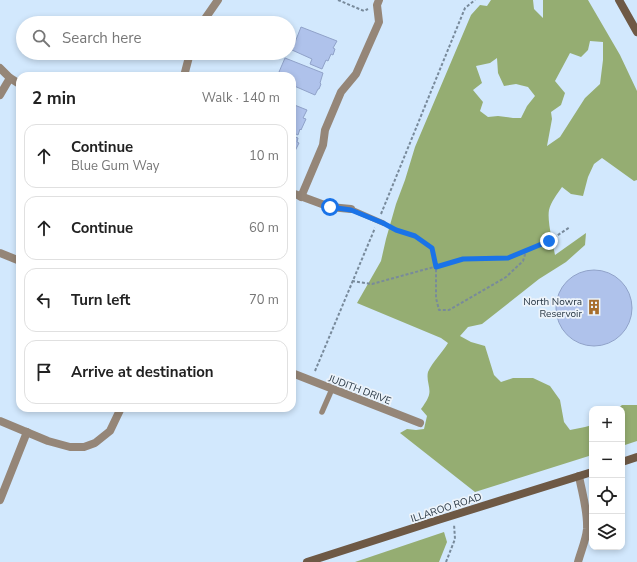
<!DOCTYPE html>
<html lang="en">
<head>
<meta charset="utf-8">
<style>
  body { margin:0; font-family:"Nunito Sans",sans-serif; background:#f6f6f6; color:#222 }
  .controls { position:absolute; right:12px; bottom:12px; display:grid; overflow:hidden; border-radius:8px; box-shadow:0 2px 6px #0003 }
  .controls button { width:36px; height:36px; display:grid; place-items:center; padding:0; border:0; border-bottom:1px solid #e0e0e0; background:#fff; color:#222; font:20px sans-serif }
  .stop { position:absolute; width:12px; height:12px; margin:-9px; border:3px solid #1a73e8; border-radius:50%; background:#fff }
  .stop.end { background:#1a73e8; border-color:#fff; box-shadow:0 1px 4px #0008 }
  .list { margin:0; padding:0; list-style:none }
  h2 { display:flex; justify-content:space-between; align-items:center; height:52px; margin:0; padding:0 16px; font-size:17px }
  h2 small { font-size:13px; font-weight:400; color:#767676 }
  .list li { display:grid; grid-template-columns:26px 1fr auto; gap:12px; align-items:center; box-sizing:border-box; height:64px; margin:0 8px 8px; padding:0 8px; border:1px solid #e0e0e0; border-radius:12px }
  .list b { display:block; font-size:15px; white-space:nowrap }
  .list p { margin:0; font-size:13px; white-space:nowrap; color:#767676 }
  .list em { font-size:13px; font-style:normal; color:#767676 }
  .icon { flex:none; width:22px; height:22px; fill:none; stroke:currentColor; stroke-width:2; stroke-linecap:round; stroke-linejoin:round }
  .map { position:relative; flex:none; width:637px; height:562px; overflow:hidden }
  .search { position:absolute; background:#fff; box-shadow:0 2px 6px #0003; left:16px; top:16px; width:280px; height:44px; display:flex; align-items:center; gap:10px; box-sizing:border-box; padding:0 14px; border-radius:22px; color:#767676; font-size:15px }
  .panel { position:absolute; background:#fff; box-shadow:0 2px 6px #0003; left:16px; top:72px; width:280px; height:340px; border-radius:12px }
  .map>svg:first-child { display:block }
  .forest { fill:#95ad72; fill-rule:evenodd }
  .building { fill:#afc2eb; stroke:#90a2c9 }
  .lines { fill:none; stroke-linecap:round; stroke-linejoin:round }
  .path { stroke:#788a9b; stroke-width:2; stroke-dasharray:3 2; stroke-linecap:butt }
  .lane { stroke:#958678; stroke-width:5.5 }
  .street { stroke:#958678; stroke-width:8 }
  .secondary { stroke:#6e5945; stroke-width:8 }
  .route { stroke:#1a73e8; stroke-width:5 }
  .labels { text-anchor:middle; stroke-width:3.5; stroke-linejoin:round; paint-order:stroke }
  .poi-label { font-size:10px; fill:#273643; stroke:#ecf3fa; text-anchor:end }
  .street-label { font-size:10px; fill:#273643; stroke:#ecf3fa }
</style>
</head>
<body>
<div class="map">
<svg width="637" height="562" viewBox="0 0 637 562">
  <rect width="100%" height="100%" fill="#d2e8fd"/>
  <g class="forest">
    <path d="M491,0H533L534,9L543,18V0H588L620,55L637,91V180L634,181L602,158L594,164L588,177L583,196L571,194L562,187C557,194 551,202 549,210C547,221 553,244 555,255L586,233L585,245L566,262L539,279L482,324L468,327L460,336L471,342L485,346L494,375L501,382L513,378H533L550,386L560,400L564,422L570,430L585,427L592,425V455L475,492L400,433L407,429L416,430L424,429L427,416L421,409C424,405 428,399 429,395C431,388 426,380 428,372C433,361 442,353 448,343L441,338L357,303L381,261L386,239L396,204L405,180L415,147L471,15L480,5L487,6ZM590,41L603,42V60L600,84L585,98L560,137L547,146L552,119L551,112L561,105L565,93L555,81L570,53L581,57L588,50ZM497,58L498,73L504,86L516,84L528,87L535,96L527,106L521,118H513L498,116L488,117L480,111L483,102L473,90L482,83L476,66L490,63Z"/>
    <path d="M622,405H637V441L622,446V409H617Z"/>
    <path d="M444,532L447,542L439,562H355Z"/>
  </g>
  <g class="building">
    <path d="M301,27L337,41L333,48L335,49L333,55L331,54L328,61L326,60L322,69L310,64L312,59L292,50Z"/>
    <path d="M285,58L323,73L320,83L321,84L319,89H318L315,95L292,85V76H284V74L279,72Z"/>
    <path d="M292,104L307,110L303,118L306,119L301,130L300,129L298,135L292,132Z"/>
    <path d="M292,136L298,138L297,142L299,143L295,151L292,150Z"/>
    <circle cx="594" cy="308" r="38"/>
  </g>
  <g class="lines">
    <g class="path">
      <path d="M338,0L364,11L368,9"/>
      <path d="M381,214L465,8L475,0"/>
      <path d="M389,226L396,230L415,236L432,249L436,267V298L439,310H449L506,277L523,261L526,251"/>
      <path d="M352,281L372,284L463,259H508L549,241L570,227"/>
      <path d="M315,371L375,228"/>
      <path d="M446,562L455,539L454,524"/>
    </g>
    <g class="lane">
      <path d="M351,209L383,223"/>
      <path d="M322,412L332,389"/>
    </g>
    <g class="street">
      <path d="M202,23L218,0"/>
      <path d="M0,68L10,78L0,95"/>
      <path d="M184,76L190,53"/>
      <path d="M10,78L18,83H20"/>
      <path d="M292,193L330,207L351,209"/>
      <path d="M301,197L323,145L325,130L341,92L356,74L379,22L377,5L379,0"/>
      <path d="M0,253L20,261"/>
      <path d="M292,373L420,423"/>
      <path d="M0,421L48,441L70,447H84L95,443L110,431L121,408"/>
      <path d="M0,500L27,432"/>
      <path d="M578,562C581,551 586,540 587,529C588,511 582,493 579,476"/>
    </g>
    <g class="secondary">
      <path d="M619,0L637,32"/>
      <path d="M622,462L637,457"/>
      <path d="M307,562L438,520L592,472"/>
    </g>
  </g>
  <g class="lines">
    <path class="route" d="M330,207L351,210L383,223L396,230L415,236L432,248L436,267L463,259L508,258L549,241"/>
  </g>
  <defs>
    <symbol id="building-bare" viewBox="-9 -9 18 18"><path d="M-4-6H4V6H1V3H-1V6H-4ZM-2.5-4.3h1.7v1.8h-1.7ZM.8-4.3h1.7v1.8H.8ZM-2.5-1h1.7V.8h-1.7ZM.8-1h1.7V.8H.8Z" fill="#a76e2c" stroke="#ecf3fa" stroke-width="2.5" paint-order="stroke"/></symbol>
  </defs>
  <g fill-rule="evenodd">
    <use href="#building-bare" x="583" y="296" width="22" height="22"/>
  </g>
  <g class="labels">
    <g class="poi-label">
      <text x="582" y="305">North Nowra<tspan x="582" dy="12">Reservoir</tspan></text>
    </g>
    <g class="street-label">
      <text transform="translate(360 389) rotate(21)" y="4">JUDITH DRIVE</text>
      <text transform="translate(446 507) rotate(-18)" y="4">ILLAROO ROAD</text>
    </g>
  </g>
</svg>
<div class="controls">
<button>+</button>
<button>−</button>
<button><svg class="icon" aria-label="locate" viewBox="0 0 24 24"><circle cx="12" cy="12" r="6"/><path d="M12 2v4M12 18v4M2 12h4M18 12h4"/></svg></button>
<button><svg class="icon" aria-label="layers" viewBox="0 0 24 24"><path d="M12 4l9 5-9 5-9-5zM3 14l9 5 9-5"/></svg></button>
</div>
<div class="stop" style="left:330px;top:207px"></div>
<div class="stop end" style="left:549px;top:241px"></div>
<div class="search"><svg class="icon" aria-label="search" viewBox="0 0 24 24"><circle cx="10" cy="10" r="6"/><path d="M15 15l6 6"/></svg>Search here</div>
<section class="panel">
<h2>2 min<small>Walk · 140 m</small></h2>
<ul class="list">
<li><svg class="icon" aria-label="ahead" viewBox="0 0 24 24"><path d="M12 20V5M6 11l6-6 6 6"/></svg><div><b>Continue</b><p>Blue Gum Way</p></div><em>10 m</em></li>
<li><svg class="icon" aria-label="ahead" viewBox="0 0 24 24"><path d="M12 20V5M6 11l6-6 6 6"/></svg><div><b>Continue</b></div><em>60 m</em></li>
<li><svg class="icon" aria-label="left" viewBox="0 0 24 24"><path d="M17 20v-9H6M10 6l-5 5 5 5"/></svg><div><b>Turn left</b></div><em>70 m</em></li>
<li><svg class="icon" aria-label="arrive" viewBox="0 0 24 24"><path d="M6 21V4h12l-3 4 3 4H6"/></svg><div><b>Arrive at destination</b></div></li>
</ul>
</section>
</div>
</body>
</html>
